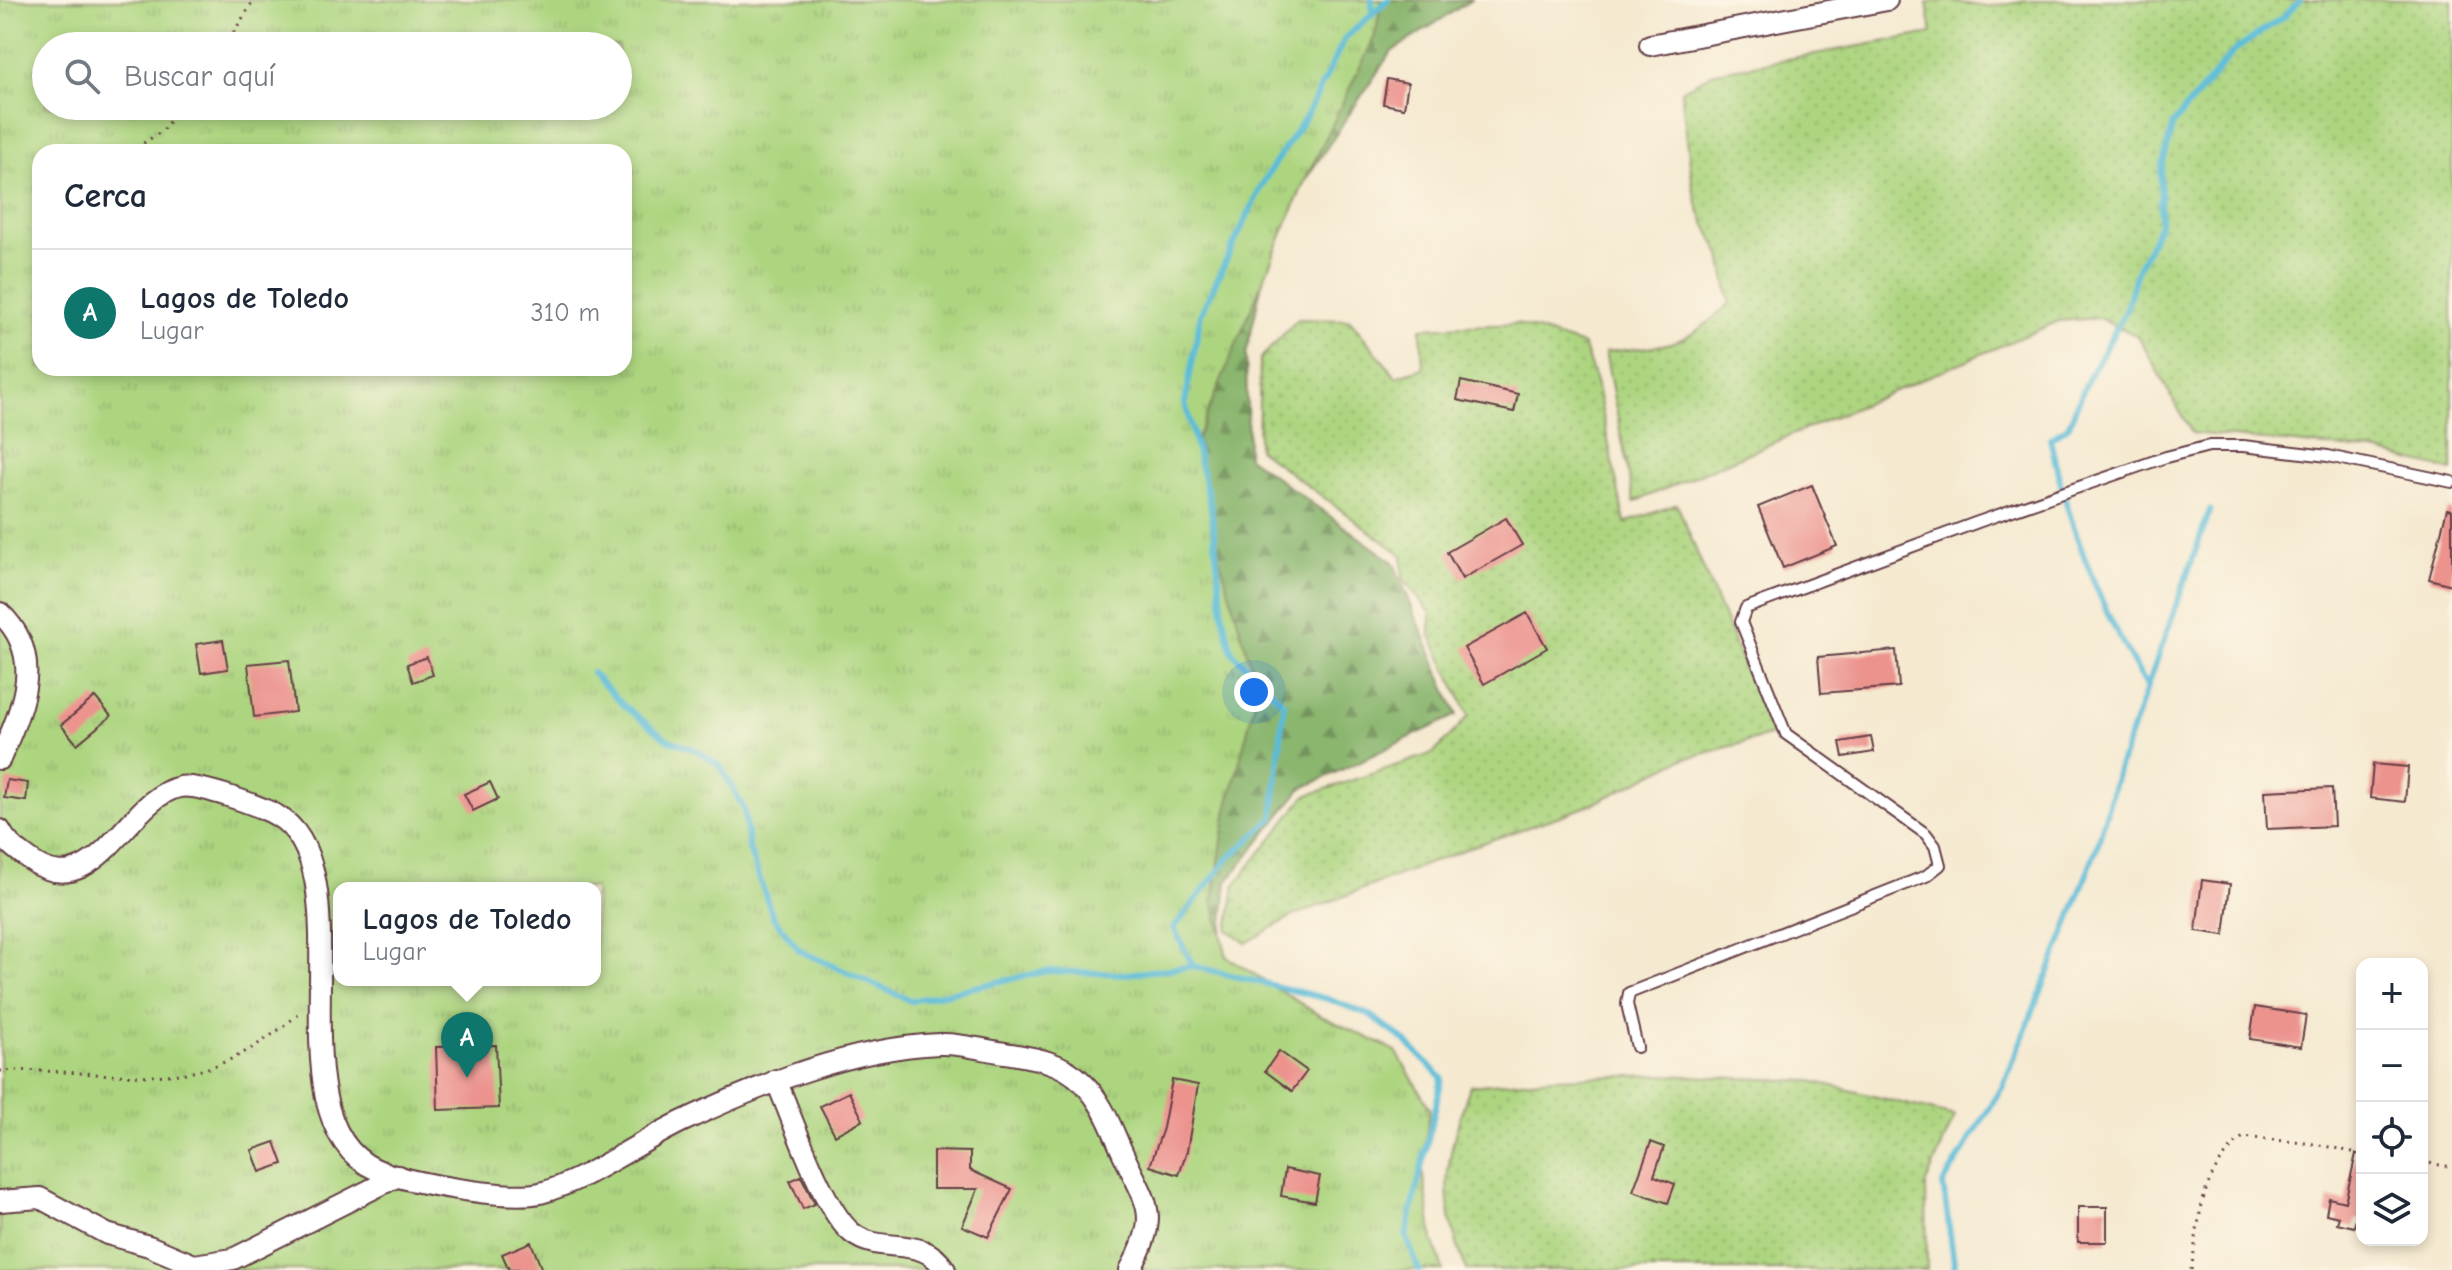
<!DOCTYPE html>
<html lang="es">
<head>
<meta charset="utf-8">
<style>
  body { margin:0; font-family:"Comic Neue",sans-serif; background:#f6f6f7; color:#1f2937 }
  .controls { position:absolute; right:24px; bottom:24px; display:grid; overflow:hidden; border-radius:16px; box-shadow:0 4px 12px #0003 }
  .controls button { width:72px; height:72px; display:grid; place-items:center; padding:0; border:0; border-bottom:2px solid #e0e1e3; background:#fff; color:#1f2937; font:40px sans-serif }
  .you { position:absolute; left:1254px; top:692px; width:28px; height:28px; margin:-20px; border:6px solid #fff; border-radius:50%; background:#1a73e8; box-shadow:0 0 0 12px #1a73e833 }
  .badge { display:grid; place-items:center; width:52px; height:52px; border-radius:50%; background:#0f766e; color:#fff; font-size:26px; font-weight:700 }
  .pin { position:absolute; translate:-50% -66px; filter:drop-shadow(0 2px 4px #0008) }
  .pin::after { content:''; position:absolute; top:42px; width:28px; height:24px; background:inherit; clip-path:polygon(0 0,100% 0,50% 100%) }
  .popup { position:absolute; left:333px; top:882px; width:268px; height:104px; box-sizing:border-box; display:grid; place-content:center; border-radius:16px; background:#fff; filter:drop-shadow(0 2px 6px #0005); font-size:26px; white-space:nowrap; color:#747a83 }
  .popup b { font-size:30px; color:#1f2937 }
  .popup::after { content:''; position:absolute; left:50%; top:100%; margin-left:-16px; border:16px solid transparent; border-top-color:#fff }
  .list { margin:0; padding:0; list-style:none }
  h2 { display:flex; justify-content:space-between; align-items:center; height:104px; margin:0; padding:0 32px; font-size:34px }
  h2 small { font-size:26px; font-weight:400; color:#747a83 }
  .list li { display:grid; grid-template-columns:52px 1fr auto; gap:24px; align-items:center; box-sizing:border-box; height:128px; padding:0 32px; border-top:2px solid #e0e1e3 }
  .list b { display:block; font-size:30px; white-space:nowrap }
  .list p { margin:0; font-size:26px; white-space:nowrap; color:#747a83 }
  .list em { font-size:26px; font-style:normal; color:#747a83 }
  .icon { flex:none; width:44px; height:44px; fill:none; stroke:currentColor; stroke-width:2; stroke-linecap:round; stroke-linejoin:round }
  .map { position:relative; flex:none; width:2452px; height:1270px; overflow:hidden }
  .search { position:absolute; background:#fff; box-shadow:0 4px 12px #0003; left:32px; top:32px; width:600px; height:88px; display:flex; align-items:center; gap:20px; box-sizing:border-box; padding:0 28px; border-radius:44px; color:#747a83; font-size:30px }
  .panel { position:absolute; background:#fff; box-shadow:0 4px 12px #0003; left:32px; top:144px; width:600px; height:232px; border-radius:24px }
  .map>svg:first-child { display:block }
  .grass { fill:url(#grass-dots); stroke:#7c7a56; stroke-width:2 }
  .forest { fill:url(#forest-firs); stroke:#6a6a4c; stroke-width:2 }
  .park { fill:url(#park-tufts); stroke:#7c7a56; stroke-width:2; fill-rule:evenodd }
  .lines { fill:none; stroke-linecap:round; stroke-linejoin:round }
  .stream { stroke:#59bbd8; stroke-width:6 }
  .building { fill:#ec938e }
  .service-casing { stroke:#643d44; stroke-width:14 }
  .minor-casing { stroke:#643d44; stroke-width:24 }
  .path { stroke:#643d44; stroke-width:3; stroke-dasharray:2 6; stroke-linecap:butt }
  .service { stroke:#fff; stroke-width:10 }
  .minor { stroke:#fff; stroke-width:20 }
</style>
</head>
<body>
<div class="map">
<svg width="2452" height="1270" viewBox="0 0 2452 1270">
  <defs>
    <pattern id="grass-dots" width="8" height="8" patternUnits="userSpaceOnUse" patternTransform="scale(2)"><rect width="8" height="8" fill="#add580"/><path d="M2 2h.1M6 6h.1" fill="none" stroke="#96b66f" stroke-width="1.8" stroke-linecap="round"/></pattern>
    <pattern id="forest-firs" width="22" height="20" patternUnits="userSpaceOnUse" patternTransform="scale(2)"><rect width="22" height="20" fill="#8ab66e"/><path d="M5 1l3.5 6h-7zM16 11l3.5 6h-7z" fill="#73935b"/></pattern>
    <pattern id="park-tufts" width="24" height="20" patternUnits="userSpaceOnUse" patternTransform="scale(2)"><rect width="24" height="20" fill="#add580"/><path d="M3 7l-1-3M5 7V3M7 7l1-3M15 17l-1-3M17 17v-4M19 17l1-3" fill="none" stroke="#96b66f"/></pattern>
  </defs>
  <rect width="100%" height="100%" fill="#fcf5e5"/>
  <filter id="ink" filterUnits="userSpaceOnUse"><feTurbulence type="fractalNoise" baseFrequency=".0125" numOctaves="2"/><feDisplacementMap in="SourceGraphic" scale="16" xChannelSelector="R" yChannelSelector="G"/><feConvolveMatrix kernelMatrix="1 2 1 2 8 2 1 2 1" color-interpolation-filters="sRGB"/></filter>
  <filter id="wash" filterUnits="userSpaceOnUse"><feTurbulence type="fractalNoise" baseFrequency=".006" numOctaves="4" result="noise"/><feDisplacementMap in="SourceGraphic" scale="32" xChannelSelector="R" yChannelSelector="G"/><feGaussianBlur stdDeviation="1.8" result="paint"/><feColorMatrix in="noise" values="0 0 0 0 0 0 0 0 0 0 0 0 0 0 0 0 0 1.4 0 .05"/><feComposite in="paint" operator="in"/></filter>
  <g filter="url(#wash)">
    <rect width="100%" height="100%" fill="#f5e9d0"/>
    <g class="grass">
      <path d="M1945,0L1986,7L2027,0H2452V471L2375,451L2192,433L2138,336L2099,318L2059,321L1634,502L1605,352C1668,345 1683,349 1730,303L1721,255L1699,211L1693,188L1681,91L1715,72L1932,33L1927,3Z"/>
      <path d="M1298,319L1350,320L1396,377L1423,368L1421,328L1518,324L1583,345L1596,382L1625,523L1677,504L1772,735L1680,760L1591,805L1471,847L1293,916L1246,943L1228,930L1235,885L1305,796L1434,753L1469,716L1430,634L1431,613L1403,579L1402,555L1258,449L1260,359Z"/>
      <path d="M1660,1075L1812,1081L1955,1116L1926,1183L1927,1270H1467C1435,1196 1446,1159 1470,1086L1552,1078Z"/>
    </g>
    <path class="forest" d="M1032,0H1471L1391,52L1275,225L1246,354L1248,457L1393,562L1457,715L1301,789L1227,882L1222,932L1110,999Z"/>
    <path class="park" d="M0,0H1382L1375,36L1303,185L1197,438L1216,547L1258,690L1226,814L1213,901L1227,957L1319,1015L1396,1051L1430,1109L1422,1164L1433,1240L1443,1270H0ZM46,46H618V106H46ZM40,152H624V368H40ZM339,888H595V980H339Z"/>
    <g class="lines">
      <g class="stream">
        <path d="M1372,0V16"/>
        <path d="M592,673L625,707L667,739L698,751L721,767L744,809L749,849L773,917L800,951L911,1001L1047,971L1127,974L1193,966L1328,999L1370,1015L1404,1040L1442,1078L1406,1236L1419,1270"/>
        <path d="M2148,687C2103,618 2066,519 2050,438L2068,427L2088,379L2126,311L2137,271L2160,224L2161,171L2173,124L2235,50L2286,15L2300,0"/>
        <path d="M1193,966L1174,928L1227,860L1273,818L1284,704L1232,652L1223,616L1211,507L1185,403L1201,313L1265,179L1308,113L1345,38L1388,0"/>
        <path d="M1955,1270L1943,1184L2003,1086L2067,927L2097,847L2118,770L2210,510"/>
      </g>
    </g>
    <g id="blocks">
      <g class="building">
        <path d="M1387,79L1408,83L1404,108L1383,104Z"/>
        <path d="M1461,381L1518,394L1514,412L1457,400Z"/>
        <path d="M1812,485L1837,546L1783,568L1758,507Z"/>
        <path d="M2447,509L2452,510V585L2429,579Z"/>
        <path d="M1506,518L1522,545L1462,579L1447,552Z"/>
        <path d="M1527,613L1547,648L1484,684L1464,648Z"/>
        <path d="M223,640L228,669L201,673L196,644Z"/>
        <path d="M1896,650L1899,687L1821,693L1818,657Z"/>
        <path d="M427,657L433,675L413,682L407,664Z"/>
        <path d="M289,660L295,712L254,717L248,664Z"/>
        <path d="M95,697L111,716L77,744L61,725Z"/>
        <path d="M1871,737L1874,752L1843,757L1840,742Z"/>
        <path d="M2373,764L2408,767L2405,802L2370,798Z"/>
        <path d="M7,780L28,783L26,801L4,798Z"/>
        <path d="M490,782L498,799L473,811L464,794Z"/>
        <path d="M2332,788L2334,826L2267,829L2265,791Z"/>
        <path d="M2202,880L2230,884L2224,935L2196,931Z"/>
        <path d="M2255,1007L2306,1015L2301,1047L2250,1039Z"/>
        <path d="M496,1045L499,1108L438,1110L436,1047Z"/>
        <path d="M1279,1051L1307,1071L1292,1091L1265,1071Z"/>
        <path d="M1172,1080L1198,1085L1187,1151L1179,1175L1150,1166L1163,1128Z"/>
        <path d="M849,1092L863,1120L835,1135L820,1106Z"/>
        <path d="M275,1142L283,1164L260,1172L252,1150Z"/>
        <path d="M1651,1142L1664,1147L1654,1176L1675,1184L1668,1203L1633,1191Z"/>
        <path d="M933,1151L970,1152V1170L1012,1189L988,1237L962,1226L978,1189H933Z"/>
        <path d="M2356,1154H2362V1221L2356,1219L2354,1227L2337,1223L2339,1217L2326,1214L2329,1198L2345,1202Z"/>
        <path d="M1285,1169L1320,1176L1315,1202L1281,1196Z"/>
        <path d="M801,1176L815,1204L803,1209L790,1181Z"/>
        <rect x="2078" y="1207" width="29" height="35"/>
        <path d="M531,1242L542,1270H509L502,1254Z"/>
      </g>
    </g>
  </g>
  <g filter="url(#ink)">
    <use href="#blocks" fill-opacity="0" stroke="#643d44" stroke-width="2"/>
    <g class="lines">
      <defs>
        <path id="service" d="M1637,1047L1627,1004L1629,993L1926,876L1940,865L1935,846L1926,834L1786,734L1741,622L1746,608L1978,522L2166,457L2209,446H2243L2328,456L2452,482"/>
        <g id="minor">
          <path d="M1650,45L1887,0"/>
          <path d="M0,613C47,657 21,710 0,759"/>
          <path d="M0,830C7,844 17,850 29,859C95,909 127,797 180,787C197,783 260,806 276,815C371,868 265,1118 375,1169C407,1183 507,1200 540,1193C585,1182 640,1141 683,1121C762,1084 851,1048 939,1044C960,1043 984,1050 1005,1053C1034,1058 1061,1061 1082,1082C1101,1100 1110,1124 1120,1147C1145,1204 1163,1211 1130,1270"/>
          <path d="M776,1080C792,1117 823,1210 852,1233C881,1256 923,1233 945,1270"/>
          <path d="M0,1201L40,1198L107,1234L149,1246L194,1265L233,1259L398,1176"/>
        </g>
      </defs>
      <use href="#service" class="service-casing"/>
      <use href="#minor" class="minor-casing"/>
      <g class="path">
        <path d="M225,46L254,0"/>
        <path d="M130,152L162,131L181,106"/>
        <path d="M0,1071C61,1067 149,1085 205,1069C240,1059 272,1036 300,1013"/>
        <path d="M2422,1162L2452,1167"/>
        <path d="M2191,1270C2201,1214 2198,1176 2243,1137L2315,1144L2362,1154"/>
      </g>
      <use href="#service" class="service"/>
      <use href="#minor" class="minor"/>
    </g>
  </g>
</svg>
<div class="controls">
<button>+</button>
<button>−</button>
<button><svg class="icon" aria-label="locate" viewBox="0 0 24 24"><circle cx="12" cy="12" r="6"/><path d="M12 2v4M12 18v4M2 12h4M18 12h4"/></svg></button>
<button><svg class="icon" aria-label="layers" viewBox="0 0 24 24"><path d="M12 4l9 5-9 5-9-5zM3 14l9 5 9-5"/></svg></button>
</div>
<div class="you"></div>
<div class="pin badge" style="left:467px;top:1078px">A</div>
<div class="popup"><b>Lagos de Toledo</b>Lugar</div>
<div class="search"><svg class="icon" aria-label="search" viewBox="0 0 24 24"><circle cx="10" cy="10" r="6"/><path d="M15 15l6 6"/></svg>Buscar aquí</div>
<section class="panel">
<h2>Cerca<small></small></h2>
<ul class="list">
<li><span class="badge">A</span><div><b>Lagos de Toledo</b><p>Lugar</p></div><em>310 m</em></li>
</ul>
</section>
</div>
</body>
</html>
